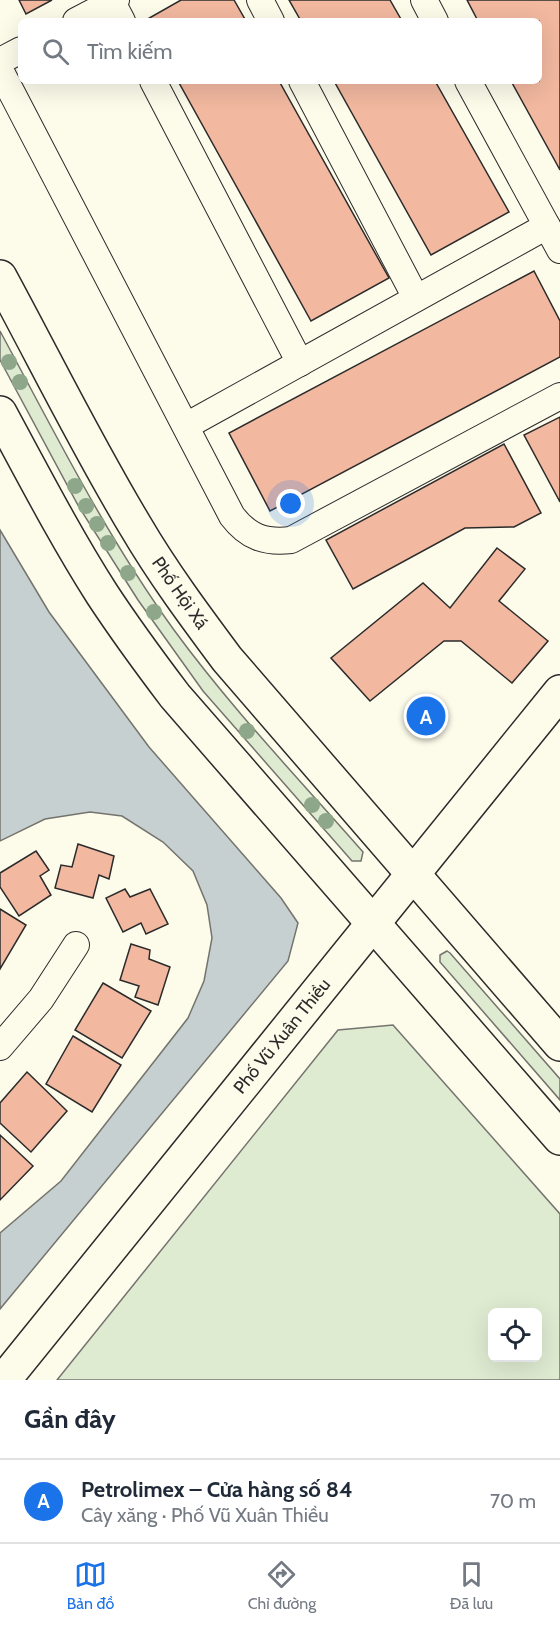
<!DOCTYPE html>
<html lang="vi">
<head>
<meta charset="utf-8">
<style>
  body { margin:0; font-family:Cabin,sans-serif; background:#f6f6f7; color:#1f2937 }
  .controls { position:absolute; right:18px; bottom:18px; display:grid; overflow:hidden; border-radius:9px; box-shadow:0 6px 24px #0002 }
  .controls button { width:54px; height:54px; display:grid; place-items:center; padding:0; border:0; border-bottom:2px solid #e0e1e3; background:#fff; color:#1f2937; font:30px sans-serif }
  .you { position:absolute; left:291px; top:504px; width:21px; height:21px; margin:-15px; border:4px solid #fff; border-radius:50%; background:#1a73e8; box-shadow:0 0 0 9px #1a73e833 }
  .badge { display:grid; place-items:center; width:39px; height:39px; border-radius:50%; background:#1a73e8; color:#fff; font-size:20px; font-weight:700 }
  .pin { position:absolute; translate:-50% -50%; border:3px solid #fff; box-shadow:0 2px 6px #0006 }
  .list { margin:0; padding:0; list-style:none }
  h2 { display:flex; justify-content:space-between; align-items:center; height:78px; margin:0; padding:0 24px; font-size:26px }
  h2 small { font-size:20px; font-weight:400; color:#747a83 }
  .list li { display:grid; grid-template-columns:39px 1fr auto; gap:18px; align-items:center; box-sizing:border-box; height:84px; padding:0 24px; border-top:2px solid #e0e1e3 }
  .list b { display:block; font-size:22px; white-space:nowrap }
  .list p { margin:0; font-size:20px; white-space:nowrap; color:#747a83 }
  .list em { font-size:20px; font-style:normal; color:#747a83 }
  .icon { flex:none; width:33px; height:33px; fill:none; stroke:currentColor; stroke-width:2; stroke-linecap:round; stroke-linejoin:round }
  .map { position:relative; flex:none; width:560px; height:1380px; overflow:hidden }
  .search { position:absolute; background:#fff; box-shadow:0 6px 24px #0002; left:18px; right:18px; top:18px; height:66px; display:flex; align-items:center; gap:15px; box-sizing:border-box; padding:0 21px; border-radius:9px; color:#747a83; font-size:22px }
  .sheet { height:162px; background:#fff }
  nav { display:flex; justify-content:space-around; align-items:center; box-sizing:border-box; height:84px; border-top:2px solid #e0e1e3; background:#fff; font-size:16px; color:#747a83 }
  nav a { display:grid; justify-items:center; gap:3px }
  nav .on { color:#1a73e8 }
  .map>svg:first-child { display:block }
  .green { fill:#deebd1; stroke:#74746e; stroke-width:1.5; fill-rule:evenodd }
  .water { fill:#c7d0d0; stroke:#74746e; stroke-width:1.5 }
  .building { fill:#f2b8a0; stroke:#2b2b2b; stroke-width:1.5 }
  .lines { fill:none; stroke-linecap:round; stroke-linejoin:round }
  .minor-casing { stroke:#2b2b2b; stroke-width:28 }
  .major-casing { stroke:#2b2b2b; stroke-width:36 }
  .minor { stroke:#fdfbea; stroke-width:26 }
  .major { stroke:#fdfbea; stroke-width:33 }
  .tree { fill:#8ea78a }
  .labels { text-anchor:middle; stroke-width:4.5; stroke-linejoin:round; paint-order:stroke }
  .street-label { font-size:18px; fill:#2b2b2b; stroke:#fdfbea }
</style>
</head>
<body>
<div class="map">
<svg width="560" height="1380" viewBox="0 0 560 1380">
  <rect width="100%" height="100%" fill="#fdfbea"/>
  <g class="green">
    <path d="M0,331C55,433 106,536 174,630C231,708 299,779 363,852L361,861H352L203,691L138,600L79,507L0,360Z"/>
    <path d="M447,951L450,953L560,1079V1100L440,962V955Z"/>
    <path d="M393,1025L560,1214V1380H57L338,1030ZM538,1312V1358H492V1312Z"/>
  </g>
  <path class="water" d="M0,530L49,612L149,747L281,898L298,923L288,961L0,1309V1233L61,1181L188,1018L204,981L212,938L207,905L193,871L163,842L122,816L90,812L45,819L0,841Z"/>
  <g class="building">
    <path d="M19,0H52L26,14Z"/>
    <path d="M181,0H234L246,21H144Z"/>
    <path d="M289,0H390L402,21H301Z"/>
    <path d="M467,0H560V170L511,81H539V21H478Z"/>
    <path d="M178,81H279L389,278L311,321Z"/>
    <path d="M334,81H435L509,212L431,255Z"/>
    <path d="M534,271L560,321V357L270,511L229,433Z"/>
    <path d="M560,417V502L524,435Z"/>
    <path d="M504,444L541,513L514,527L465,528L353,589L326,540Z"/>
    <path d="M497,548L525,569L499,601L548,641L512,683L461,641H444L370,701L331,658L423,583L450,608Z"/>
    <path d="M78,844L114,856L109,879L99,875L93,898L55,888L61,865L72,867Z"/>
    <path d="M36,851L49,870L40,876L51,895L19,916L0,887V873Z"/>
    <path d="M125,889L130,897L150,889L168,924L146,934L141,923L123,932L106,898Z"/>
    <path d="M0,909L26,925L0,969Z"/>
    <path d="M131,944L150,950L149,959L170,967L158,1005L135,997L139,986L120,980Z"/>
    <path d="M103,983L151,1011L122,1058L75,1030Z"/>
    <path d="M73,1036L121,1065L92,1112L46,1084Z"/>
    <path d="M27,1072L67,1111L31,1152L0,1123V1103Z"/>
    <path d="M0,1135L33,1166L0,1200Z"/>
  </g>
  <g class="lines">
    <defs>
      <g id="minor">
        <path d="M260,0L271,21"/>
        <path d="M424,0L435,21"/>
        <path d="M112,2L122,21"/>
        <path d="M76,21L116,0"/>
        <path d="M0,61L21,50"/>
        <path d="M0,70L232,516C248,537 265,543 291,540L560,396"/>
        <path d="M153,81L300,363"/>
        <path d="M302,81L416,298"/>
        <path d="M468,81L560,250"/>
        <path d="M186,426L547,226"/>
        <path d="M0,1047L41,999L76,945"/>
      </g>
      <g id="major">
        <path d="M0,277C45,360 87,446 136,527C163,573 195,616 227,659L560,1044"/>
        <path d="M0,413C33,474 65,536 102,594C125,629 150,663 175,696L560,1138"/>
        <path d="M4,1380L560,692"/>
      </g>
    </defs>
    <use href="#minor" class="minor-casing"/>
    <use href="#major" class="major-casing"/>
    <use href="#minor" class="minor"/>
    <use href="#major" class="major"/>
  </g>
  <g class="tree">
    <circle cx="9" cy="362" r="8"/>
    <circle cx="20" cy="382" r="8"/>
    <circle cx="75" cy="486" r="8"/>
    <circle cx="86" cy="506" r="8"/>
    <circle cx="97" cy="524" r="8"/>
    <circle cx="108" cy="543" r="8"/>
    <circle cx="128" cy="573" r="8"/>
    <circle cx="154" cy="612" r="8"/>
    <circle cx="247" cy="731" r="8"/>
    <circle cx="312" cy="805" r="8"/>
    <circle cx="326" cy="821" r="8"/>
  </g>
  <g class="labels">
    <g class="street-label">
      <text transform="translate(180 593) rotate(55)" y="6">Phố Hội Xá</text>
      <text transform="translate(282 1036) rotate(-51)" y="6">Phố Vũ Xuân Thiều</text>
    </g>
  </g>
</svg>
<div class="controls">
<button><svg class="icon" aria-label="locate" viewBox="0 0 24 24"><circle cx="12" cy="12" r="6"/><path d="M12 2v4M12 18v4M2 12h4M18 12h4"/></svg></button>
</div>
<div class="you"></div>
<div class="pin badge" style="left:426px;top:716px">A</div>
<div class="search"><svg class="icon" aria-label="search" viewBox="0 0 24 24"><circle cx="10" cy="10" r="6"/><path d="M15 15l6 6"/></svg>Tìm kiếm</div>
</div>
<section class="sheet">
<h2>Gần đây<small></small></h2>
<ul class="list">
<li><span class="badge">A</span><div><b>Petrolimex – Cửa hàng số 84</b><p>Cây xăng · Phố Vũ Xuân Thiều</p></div><em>70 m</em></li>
</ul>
</section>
<nav>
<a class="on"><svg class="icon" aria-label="map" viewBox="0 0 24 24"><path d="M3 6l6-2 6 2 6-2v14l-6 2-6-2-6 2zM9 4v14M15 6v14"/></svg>Bản đồ</a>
<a><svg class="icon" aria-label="directions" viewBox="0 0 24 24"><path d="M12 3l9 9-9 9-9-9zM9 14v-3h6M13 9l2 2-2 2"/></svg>Chỉ đường</a>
<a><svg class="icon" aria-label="saved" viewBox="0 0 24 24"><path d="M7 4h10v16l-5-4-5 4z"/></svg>Đã lưu</a>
</nav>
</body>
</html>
